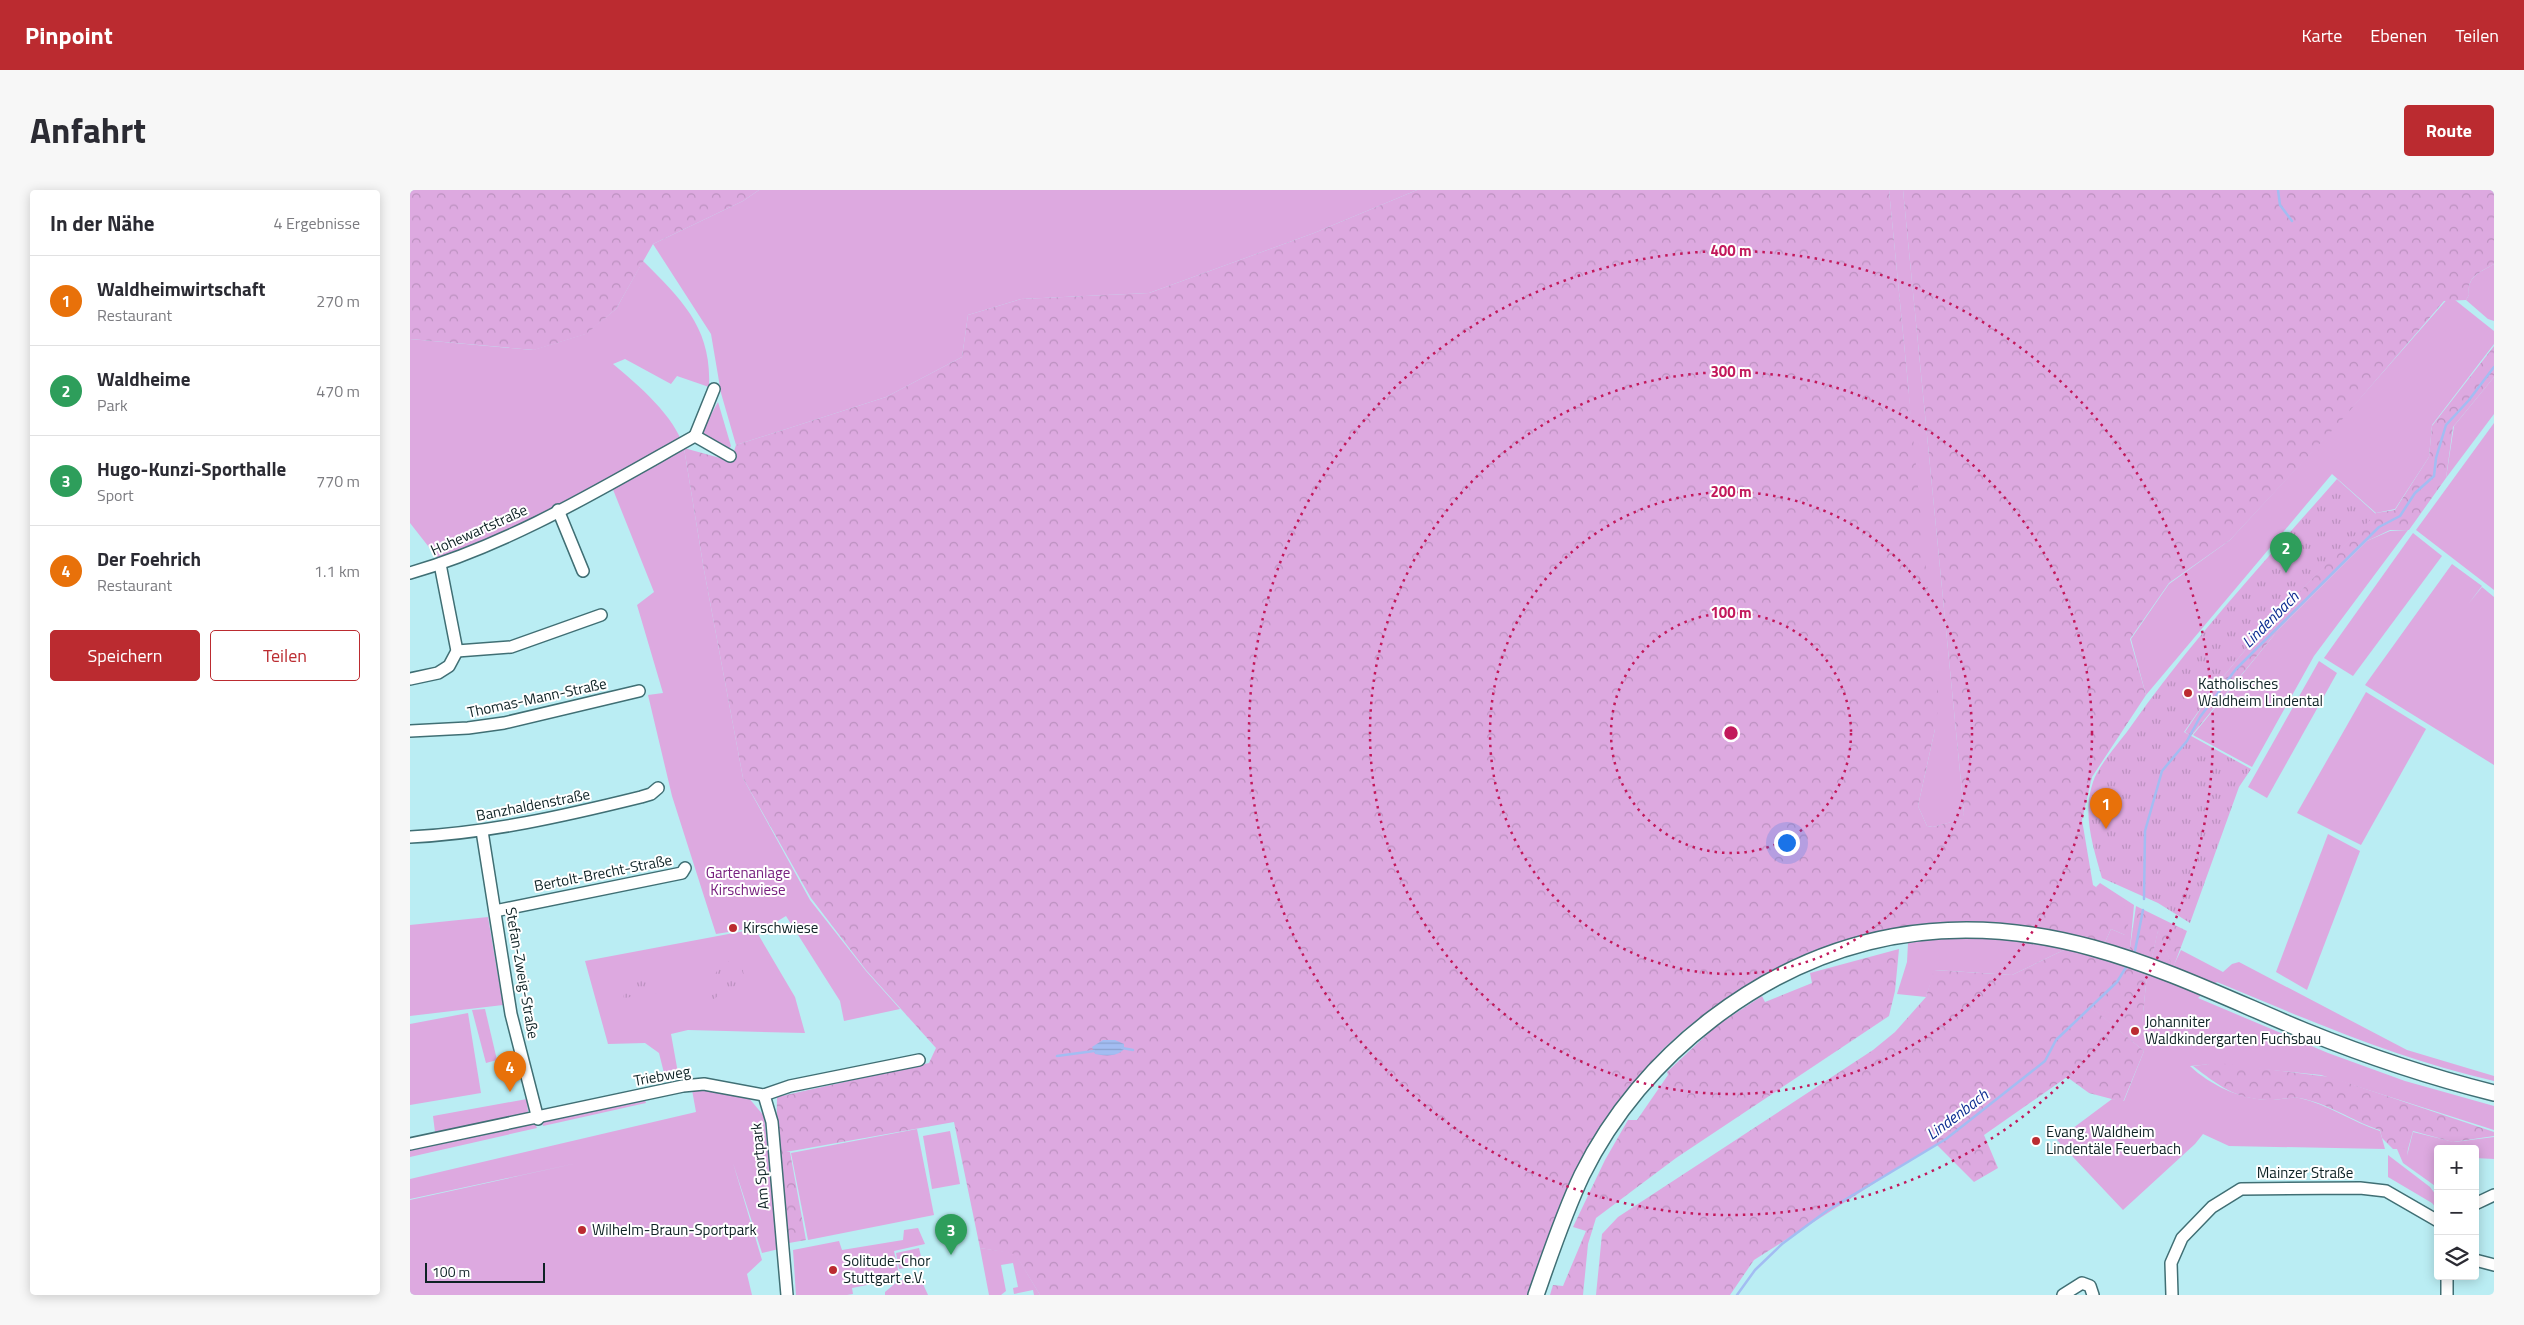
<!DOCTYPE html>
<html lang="de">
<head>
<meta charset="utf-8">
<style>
  body { margin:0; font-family:"Titillium Web",sans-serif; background:#f7f7f7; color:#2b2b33 }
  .controls { position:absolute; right:15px; bottom:15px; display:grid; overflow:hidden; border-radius:5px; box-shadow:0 2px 12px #0003 }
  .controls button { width:45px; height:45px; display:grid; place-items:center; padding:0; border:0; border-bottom:1px solid #e1e1e2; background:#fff; color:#2b2b33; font:25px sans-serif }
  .scale { position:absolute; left:15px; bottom:12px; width:120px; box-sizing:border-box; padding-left:5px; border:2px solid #0e2225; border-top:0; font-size:14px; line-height:18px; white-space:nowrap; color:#0e2225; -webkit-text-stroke:4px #fff; paint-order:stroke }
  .you { position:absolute; left:1376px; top:652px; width:18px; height:18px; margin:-12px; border:4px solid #fff; border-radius:50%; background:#1a73e8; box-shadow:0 0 0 8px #1a73e833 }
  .badge { display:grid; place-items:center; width:32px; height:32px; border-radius:50%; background:#bb2b30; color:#fff; font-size:16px; font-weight:700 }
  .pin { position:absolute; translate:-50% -41px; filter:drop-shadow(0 1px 2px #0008) }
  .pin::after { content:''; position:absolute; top:26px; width:18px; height:15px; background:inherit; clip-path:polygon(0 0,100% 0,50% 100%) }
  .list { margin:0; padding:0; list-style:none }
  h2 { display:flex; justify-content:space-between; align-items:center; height:65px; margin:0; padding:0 20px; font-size:21px }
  h2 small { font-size:16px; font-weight:400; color:#7c7c81 }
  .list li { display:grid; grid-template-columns:32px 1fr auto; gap:15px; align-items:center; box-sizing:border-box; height:90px; padding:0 20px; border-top:1px solid #e1e1e2 }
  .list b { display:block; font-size:19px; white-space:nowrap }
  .list p { margin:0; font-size:16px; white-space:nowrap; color:#7c7c81 }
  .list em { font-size:16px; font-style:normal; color:#7c7c81 }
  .actions { display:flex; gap:10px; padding:15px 20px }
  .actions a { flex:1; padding:11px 0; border:1px solid #bb2b30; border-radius:5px; text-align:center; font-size:18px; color:#bb2b30 }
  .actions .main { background:#bb2b30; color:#fff }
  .icon { flex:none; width:28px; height:28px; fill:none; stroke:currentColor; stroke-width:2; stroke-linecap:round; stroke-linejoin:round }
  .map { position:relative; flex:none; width:2084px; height:1105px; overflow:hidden; border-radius:5px }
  header { display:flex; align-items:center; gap:30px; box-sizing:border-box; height:70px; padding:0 25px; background:#bb2b30; color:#fff }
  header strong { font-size:24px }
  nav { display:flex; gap:28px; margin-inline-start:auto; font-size:18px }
  .intro { display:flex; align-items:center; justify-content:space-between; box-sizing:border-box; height:120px; padding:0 30px }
  h1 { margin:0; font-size:35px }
  .button { padding:12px 22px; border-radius:5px; background:#bb2b30; color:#fff; font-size:18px; font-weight:700 }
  main { display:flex; gap:30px; padding:0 30px }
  aside { flex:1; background:#fff; border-radius:5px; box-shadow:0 2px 12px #0003 }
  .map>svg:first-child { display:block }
  .green { fill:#dda9e0 }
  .forest { fill:url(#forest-crowns) }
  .park { fill:url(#park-tufts) }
  .water { fill:url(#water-rules) }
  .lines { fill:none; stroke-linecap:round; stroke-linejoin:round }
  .stream { stroke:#a3bdf2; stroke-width:2.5 }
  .minor-casing { stroke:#406f74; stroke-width:14 }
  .major-casing { stroke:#406f74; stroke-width:18 }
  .minor { stroke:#fff; stroke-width:11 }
  .major { stroke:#fff; stroke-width:15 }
  .ring { fill:none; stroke:#c2185b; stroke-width:2.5; stroke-dasharray:2.5 5 }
  .poi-dot { fill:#bb2b30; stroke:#fff; stroke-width:2 }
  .labels { text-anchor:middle; stroke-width:4; stroke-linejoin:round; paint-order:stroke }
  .street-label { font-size:15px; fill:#0e2225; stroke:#fff }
  .poi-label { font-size:15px; fill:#0e2225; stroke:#fff; text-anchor:start }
  .park-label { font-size:15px; fill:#78207f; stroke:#fff }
  .water-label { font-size:16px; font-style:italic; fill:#0e2f92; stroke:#fff }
  .centre { fill:#c2185b; stroke:#fff; stroke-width:2.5 }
  .ring-label { font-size:15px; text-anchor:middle; font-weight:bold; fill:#c2185b; stroke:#fff; stroke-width:4; stroke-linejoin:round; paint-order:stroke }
</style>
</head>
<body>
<header>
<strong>Pinpoint</strong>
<nav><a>Karte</a><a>Ebenen</a><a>Teilen</a></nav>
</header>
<div class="intro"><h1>Anfahrt</h1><a class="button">Route</a></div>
<main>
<aside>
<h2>In der Nähe<small>4 Ergebnisse</small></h2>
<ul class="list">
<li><span class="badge" style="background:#e8710a">1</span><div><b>Waldheimwirtschaft</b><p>Restaurant</p></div><em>270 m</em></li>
<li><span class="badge" style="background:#2e9e5b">2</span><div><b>Waldheime</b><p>Park</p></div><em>470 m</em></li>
<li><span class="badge" style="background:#2e9e5b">3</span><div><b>Hugo-Kunzi-Sporthalle</b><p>Sport</p></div><em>770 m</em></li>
<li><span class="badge" style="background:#e8710a">4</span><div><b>Der Foehrich</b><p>Restaurant</p></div><em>1.1 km</em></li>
</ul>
<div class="actions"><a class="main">Speichern</a><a>Teilen</a></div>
</aside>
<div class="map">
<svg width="2084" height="1105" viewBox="0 0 2084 1105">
  <defs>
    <pattern id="forest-crowns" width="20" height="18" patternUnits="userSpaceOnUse" patternTransform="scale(1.25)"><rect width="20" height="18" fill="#dda9e0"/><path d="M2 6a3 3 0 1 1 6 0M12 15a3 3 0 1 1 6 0" fill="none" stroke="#bc91c0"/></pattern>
    <pattern id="park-tufts" width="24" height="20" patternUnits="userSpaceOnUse" patternTransform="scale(1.25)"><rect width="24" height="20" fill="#dda9e0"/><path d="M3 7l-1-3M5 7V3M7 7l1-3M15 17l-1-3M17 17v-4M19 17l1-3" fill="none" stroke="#bc91c0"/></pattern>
    <pattern id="water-rules" width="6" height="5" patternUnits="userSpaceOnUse" patternTransform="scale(1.25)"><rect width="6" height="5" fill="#a3bdf2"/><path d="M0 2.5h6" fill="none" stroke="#8ba2cf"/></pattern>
  </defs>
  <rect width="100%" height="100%" fill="#baedf3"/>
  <g class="green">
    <path d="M349,0H1007L904,43L739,103L611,109L558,125L552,167L476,207L326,255L311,203L301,144L243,54L333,11Z"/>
    <path d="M1479,0H1493L1554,623L1553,629L1523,637L1517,636L1508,616L1525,539L1498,194Z"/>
    <path d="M233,71C272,110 302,138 299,197L267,186L261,194L215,169L203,174C228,195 265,226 274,258L294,380L333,588L400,710L456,781L490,819L434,831L430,811L376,726L361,735L306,744L262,606L238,505L253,503L227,415L244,402L200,292L117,334L29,370L0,333V149L123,160L175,144L206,119Z"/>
    <path d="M2084,74V131L2078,129L2056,110L2059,105C2057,86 2069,83 2084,74Z"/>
    <path d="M2040,106L2084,141V154L2022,235L2019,267L1985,319L1966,323L1922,284L1736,505L1721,449L1759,394L1820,350L1930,231Z"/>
    <path d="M2084,187V224L2036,288L2044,236Z"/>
    <path d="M308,212L321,256L318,261L294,246L293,239Z"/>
    <path d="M2084,233V400L2006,340Z"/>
    <path d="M1998,340L1904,466L1842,577L1783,545L1869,439L1957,351L1980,341Z"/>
    <path d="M2003,343L2032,366L1943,486L1914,468Z"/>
    <path d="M2042,374L2072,396L2059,413L2072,397L2084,407V575L1955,495Z"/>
    <path d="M1909,471L1927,483L1857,608L1838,597Z"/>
    <path d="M1956,502L2016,539L1951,655L1887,623Z"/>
    <path d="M1918,644L1950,661L1897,800L1866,782Z"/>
    <path d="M1690,693L1724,715L1720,758L1708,763L1692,759L1701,739L1715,745L1686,697Z"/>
    <path d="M78,727L93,815L0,826V735Z"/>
    <path d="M345,739L385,807L395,843L278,840L261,844L268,883L255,887L249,863L235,853L198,854L175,771Z"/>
    <path d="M1748,740L1763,777L1771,760L1813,782L1822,774L1829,772L1997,860L2084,886V891C1988,869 1898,830 1807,792L1788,808L1918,863L1995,891L2084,916V940L1911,885L1802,874L1780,876C1800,895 1830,909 1858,910C1868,910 1879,907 1889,908C1918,914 1942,932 1970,941L1975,959L1819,956L1793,944L1785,954L1713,1020L1647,950L1702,909L1714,911L1734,861L1679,816L1732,833L1736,794Z"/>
    <path d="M1548,745L1612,749L1658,758L1602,785L1525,780L1516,807L1487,804L1497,772L1498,753Z"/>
    <path d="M75,819L87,870L76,873L62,820Z"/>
    <path d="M58,823L71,903L0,915V834Z"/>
    <path d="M294,899L338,907L354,926L369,1059L352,1063L323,973L352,1070L337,1084L342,1105H0V1010L172,972L0,1009V989L286,922L282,900Z"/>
    <path d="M234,907L236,913L133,936L132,932Z"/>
    <path d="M117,909L118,923L25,942L23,926Z"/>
    <path d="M125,934L127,938L0,967V960Z"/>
    <path d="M507,939L524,1025L398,1050L381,963Z"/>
    <path d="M540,941L550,994L522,999L513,946Z"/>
    <path d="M2003,942L2044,952L2084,947V969L2065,968V959H2028V998L1993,973L1987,959H1998L1997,966Z"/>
    <path d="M1978,965L2020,997L2026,1005L2028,1020L2022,1013L1978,987Z"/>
    <path d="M508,1038L515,1054L484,1061L489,1084L482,1090L442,1098L443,1104L437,1105H386L383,1060L429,1051L432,1060L493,1050L494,1040Z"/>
    <path d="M509,1058L513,1075L489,1079L486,1063Z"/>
    <path d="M570,1058L605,1063L630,1105H624L623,1100L604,1104L603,1098L608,1097L603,1073L591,1075L596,1101L591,1105H579Z"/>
    <path d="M503,1088L513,1094L518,1105H475V1102L488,1091Z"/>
  </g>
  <g class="forest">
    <path d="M0,0H349L333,11L243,54L206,119L176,144L124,160L0,149Z"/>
    <path d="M1007,0H1479L1529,511L1525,539L1508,616L1517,636L1523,637L1552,629L1554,623L1493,0H2084V74C2069,83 2057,86 2059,105L2056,110L2034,111L1930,232L1820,350L1759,393L1720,449L1736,505L1682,587L1672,630L1683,695L1722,722L1715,745L1701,739L1692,759L1554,736L1382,773L1325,803L1274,840L1252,860L1233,882L1194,939L1123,1105H630L605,1064L570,1058L544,932L376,962H380L396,1050L379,1053L366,964L367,907L519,873L526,858L456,780L401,708L333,588L294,380L274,258L321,271L326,255L476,207L552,167L558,125L611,109L739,103L904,43Z"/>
    <path d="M2084,156V187L2043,237L2036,288L1999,340H1980L1957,351L1869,439L1781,546L1775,542L1808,493L1850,442L1966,323L1985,320L2019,267L2022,236Z"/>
    <path d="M1726,716L1777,741L1763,778L1748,741L1736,794L1732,834L1681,817L1734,861L1713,912L1679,903L1657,887L1574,945L1588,978L1564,992L1526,954L1344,1070L1320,1105H1186L1192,1044L1208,1027L1463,860L1485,842L1516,807L1524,780L1602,785L1658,758L1701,769L1720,758Z"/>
    <path d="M1489,759L1485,801L1479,826L1266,968L1186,1028L1178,1054L1173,1105H1140L1143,1095L1153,1096L1176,1041L1163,1037L1195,970L1218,930H1227L1258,885L1257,882L1306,836L1352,806L1355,812L1402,793L1400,783Z"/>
    <path d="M1808,873L1920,887L2084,942V946L2043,952L2003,941L1998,959H1983L1972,948L1970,940C1942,931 1918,913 1889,908C1879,907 1868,910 1858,910C1825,909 1808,895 1783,876Z"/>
  </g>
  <g class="park">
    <path d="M1927,289L1966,324L1850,442L1808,493L1774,542L1841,579L1829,597L1780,733L1748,713L1692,688C1683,656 1672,624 1683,592C1688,576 1709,553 1719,539C1781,450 1856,370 1927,289Z"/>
    <path d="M314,770L332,776L335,791L311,803L300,813L295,800Z"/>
    <path d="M220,784L223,792L243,790L247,803L214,808L207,786Z"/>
  </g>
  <path class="water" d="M693,850H705L714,854V859C707,867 695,866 685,864L682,857Z"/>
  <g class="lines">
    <g class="stream">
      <path d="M1868,0L1870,15L1882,31"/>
      <path d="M1734,709L1735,641L1752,581L1777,551L1790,527L1826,479L1969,337L1990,326L2005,303L2024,286L2026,268L2036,235L2059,210L2084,177"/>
      <path d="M1724,766L1733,720"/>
      <path d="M712,858L723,860"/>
      <path d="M647,866L684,861"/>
      <path d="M1327,1105L1345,1080L1372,1054L1418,1020L1536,949L1635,871L1646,850L1707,792L1718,774"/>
    </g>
    <defs>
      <g id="minor">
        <path d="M285,246L304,199"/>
        <path d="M285,246L320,266"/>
        <path d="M148,320L173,381"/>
        <path d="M0,383C101,354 194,297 285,246"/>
        <path d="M47,461L101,457L191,425"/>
        <path d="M0,489L28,483L39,476L47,461L30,374"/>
        <path d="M0,541L58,538L94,533L229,501"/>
        <path d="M72,641L101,824L128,929"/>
        <path d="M0,647C79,643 154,626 231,607L241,604L248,598"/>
        <path d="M85,721L272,683L275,678"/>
        <path d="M354,905L362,932L377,1105"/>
        <path d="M0,954L273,896L294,894L354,905L380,896L509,870"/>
        <path d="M2065,1014L2084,1005"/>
        <path d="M2065,1070L2084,1075"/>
        <path d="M1653,1105L1672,1093L1680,1096L1683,1105"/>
        <path d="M1762,1105L1761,1073L1772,1048L1802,1017L1831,999L1950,998L1976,1001L2028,1031"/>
        <path d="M2037,1105V1086"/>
      </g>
      <path id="major" d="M1126,1105C1140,1065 1154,1023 1172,985C1202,924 1248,870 1302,829C1416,742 1545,720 1683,758C1756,778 1825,812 1895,841C1957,866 2020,887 2084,903"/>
    </defs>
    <use href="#minor" class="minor-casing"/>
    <use href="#major" class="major-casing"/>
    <use href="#minor" class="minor"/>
    <use href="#major" class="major"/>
  </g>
  <g class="ring">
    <circle cx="1321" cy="543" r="120"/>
    <circle cx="1321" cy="543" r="241"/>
    <circle cx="1321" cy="543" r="361"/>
    <circle cx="1321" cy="543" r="482"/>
  </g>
  <g class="poi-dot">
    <circle cx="1778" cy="503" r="5"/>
    <circle cx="323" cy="738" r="5"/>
    <circle cx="1725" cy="841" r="5"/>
    <circle cx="1626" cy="951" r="5"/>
    <circle cx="172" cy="1040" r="5"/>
    <circle cx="423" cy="1080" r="5"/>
  </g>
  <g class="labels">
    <g class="street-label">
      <text transform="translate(69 340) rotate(-24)" y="5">Hohewartstraße</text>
      <text transform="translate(127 508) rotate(-12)" y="5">Thomas-Mann-Straße</text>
      <text transform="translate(123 615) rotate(-11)" y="5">Banzhaldenstraße</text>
      <text transform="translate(193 683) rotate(-11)" y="5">Bertolt-Brecht-Straße</text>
      <text transform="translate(112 783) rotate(80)" y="5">Stefan-Zweig-Straße</text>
      <text transform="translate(252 886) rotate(-10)" y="5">Triebweg</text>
      <text transform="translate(350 976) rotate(-95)" y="5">Am Sportpark</text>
      <text x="1895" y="988">Mainzer Straße</text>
    </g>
    <g class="poi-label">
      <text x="1788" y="499">Katholisches<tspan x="1788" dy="17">Waldheim Lindental</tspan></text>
      <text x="333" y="743">Kirschwiese</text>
      <text x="1735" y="837">Johanniter<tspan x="1735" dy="17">Waldkindergarten Fuchsbau</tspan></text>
      <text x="1636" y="947">Evang. Waldheim<tspan x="1636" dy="17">Lindentäle Feuerbach</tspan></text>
      <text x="182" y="1045">Wilhelm-Braun-Sportpark</text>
      <text x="433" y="1076">Solitude-Chor<tspan x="433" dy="17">Stuttgart e.V.</tspan></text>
    </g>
    <g class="park-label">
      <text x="338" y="688">Gartenanlage<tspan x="338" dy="17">Kirschwiese</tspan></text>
    </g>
    <g class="water-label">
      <text transform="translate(1860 429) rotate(-45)" y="6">Lindenbach</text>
      <text transform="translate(1547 924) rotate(-37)" y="6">Lindenbach</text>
    </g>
  </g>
  <circle cx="1321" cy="543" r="8" class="centre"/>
  <g class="ring-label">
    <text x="1321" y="66">400 m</text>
    <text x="1321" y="187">300 m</text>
    <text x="1321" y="307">200 m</text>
    <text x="1321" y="428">100 m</text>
  </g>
</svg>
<div class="controls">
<button>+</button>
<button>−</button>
<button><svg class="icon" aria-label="layers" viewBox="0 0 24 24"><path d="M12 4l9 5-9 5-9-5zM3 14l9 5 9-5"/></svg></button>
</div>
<div class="scale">100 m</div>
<div class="you"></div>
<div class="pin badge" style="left:1696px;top:639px;background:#e8710a">1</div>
<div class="pin badge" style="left:1876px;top:383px;background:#2e9e5b">2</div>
<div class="pin badge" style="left:541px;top:1065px;background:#2e9e5b">3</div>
<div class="pin badge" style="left:100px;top:902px;background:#e8710a">4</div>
</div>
</main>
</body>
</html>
